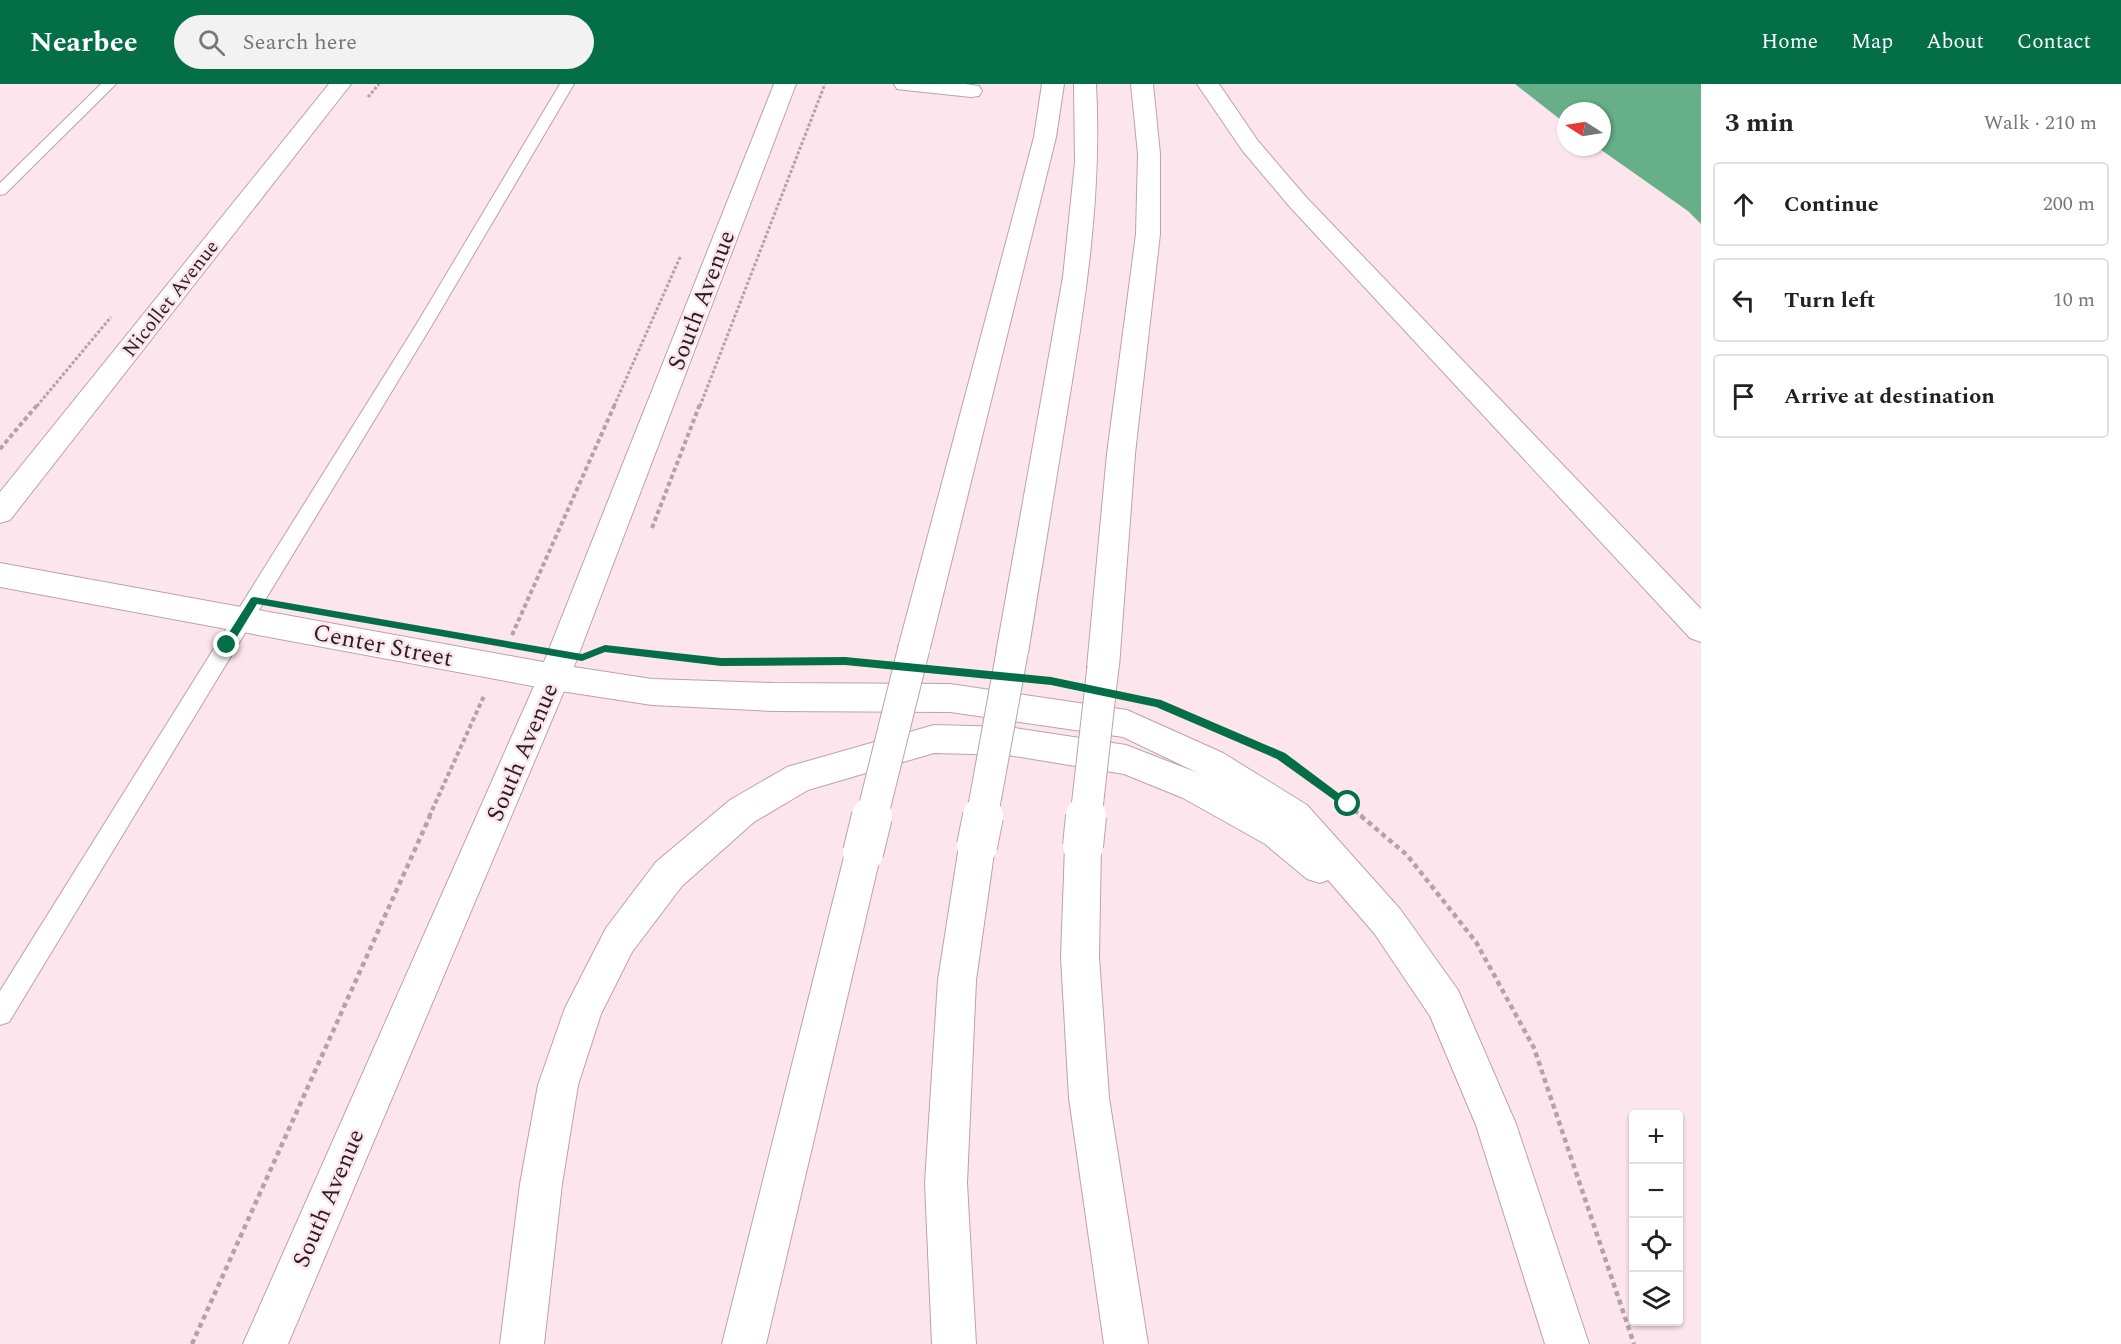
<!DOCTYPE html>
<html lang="en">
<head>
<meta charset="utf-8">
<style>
  body { margin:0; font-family:Spectral,serif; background:#f2f2f2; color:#222 }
  .controls { position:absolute; right:18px; bottom:18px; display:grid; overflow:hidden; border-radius:6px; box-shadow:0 2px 4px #0004 }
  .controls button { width:54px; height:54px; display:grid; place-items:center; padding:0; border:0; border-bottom:2px solid #e0e0e0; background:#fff; color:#222; font:30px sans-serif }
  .compass { position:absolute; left:1557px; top:18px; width:54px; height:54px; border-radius:50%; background:#fff; box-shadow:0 2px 4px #0004; rotate:282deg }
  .stop { position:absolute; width:18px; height:18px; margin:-14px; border:4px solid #046e46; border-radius:50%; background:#fff }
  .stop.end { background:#046e46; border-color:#fff; box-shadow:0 2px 6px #0008 }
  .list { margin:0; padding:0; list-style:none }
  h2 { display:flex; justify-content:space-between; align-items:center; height:78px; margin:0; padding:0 24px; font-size:26px }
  h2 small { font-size:20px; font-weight:400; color:#767676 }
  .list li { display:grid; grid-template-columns:39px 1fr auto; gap:18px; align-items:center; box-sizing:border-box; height:84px; margin:0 12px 12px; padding:0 12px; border:2px solid #e0e0e0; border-radius:6px }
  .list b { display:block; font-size:22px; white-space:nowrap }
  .list em { font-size:20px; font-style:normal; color:#767676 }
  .icon { flex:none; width:33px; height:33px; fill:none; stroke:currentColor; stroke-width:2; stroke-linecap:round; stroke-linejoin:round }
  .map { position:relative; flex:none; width:1701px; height:1260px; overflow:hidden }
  header { display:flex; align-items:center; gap:36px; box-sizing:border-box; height:84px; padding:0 30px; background:#046e46; color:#fff }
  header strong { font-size:28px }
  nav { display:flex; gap:33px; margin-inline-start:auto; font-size:21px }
  .search { width:420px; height:54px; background:#f2f2f2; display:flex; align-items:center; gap:15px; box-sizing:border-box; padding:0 21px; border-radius:33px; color:#767676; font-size:22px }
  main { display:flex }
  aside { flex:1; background:#fff }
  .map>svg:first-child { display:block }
  .water { fill:#66af88 }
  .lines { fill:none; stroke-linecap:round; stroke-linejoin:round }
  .service-casing { stroke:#bda1ab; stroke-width:2 }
  .minor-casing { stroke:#bda1ab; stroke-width:2 }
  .tertiary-casing { stroke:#bda1ab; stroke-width:2 }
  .motorway-casing { stroke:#bda1ab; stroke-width:2 }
  .path-far2 { stroke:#b4a2a8; stroke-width:3; stroke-dasharray:3 2; stroke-linecap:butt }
  .path-far1 { stroke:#b4a2a8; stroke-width:4; stroke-dasharray:4.5 3; stroke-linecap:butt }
  .path { stroke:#b4a2a8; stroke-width:4.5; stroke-dasharray:5 4; stroke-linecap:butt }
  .service { fill:#fff; fill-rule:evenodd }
  .minor { fill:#fff; fill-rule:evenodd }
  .tertiary { fill:#fff; fill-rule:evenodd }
  .motorway { fill:#fff; fill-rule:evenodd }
  .motorway-bridge-far1-casing { stroke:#bda1ab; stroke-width:33; stroke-linecap:butt }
  .motorway-bridge-casing { stroke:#bda1ab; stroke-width:42; stroke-linecap:butt }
  .motorway-bridge-far1 { stroke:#fff; stroke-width:31 }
  .motorway-bridge { stroke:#fff; stroke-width:40 }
  .route { fill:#046e46 }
  .labels { text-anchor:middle; stroke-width:5; stroke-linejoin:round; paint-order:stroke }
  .far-street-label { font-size:20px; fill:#291f22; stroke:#fce5ed }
  .street-label { font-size:24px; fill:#291f22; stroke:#fce5ed }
</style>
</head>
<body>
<header>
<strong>Nearbee</strong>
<div class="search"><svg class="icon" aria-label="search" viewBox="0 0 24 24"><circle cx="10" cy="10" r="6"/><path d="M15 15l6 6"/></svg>Search here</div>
<nav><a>Home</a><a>Map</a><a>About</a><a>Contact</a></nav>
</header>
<main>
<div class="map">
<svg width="1701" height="1260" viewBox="0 0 1701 1260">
  <rect width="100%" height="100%" fill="#fce5ed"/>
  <path class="water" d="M1515,0H1701V140L1688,127L1597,63H1602V27H1566V40Z"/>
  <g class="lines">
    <defs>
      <g id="service">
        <path d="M101,0H116L5,110L0,111V99Z"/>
        <path d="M560,0H574L432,241L9,938L0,941V907L416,241Z"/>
      </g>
      <g id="minor">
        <path d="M329,0H351L10,436L0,439V408Z"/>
        <path d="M774,0H796L570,593L288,1260H243L538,593Z"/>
        <path d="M894,0H965L979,2L982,7L979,12L971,13L905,6L897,5Z"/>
      </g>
      <path id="tertiary" d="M0,479L554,580L565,584L570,593L565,602L554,606L0,503Z"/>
      <g id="motorway">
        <path d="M1042,0H1064L1056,53L930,564L925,573L914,577L903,573L898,564L1034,53Z"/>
        <path d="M1074,0H1096C1102,109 1086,214 1068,322C1055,404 1041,487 1028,569L1023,578L1012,582L1001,578L996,569L1063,193L1075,78Z"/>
        <path d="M1131,0H1153L1160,70V150L1135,370L1119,583L1114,592L1103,596L1092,592L1087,583L1107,370L1136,150L1138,70Z"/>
        <path d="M1197,0H1219L1258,57L1306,113L1701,525V558L1690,554L1290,123L1242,66Z"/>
        <path d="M554,580L652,595L773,599L950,600L1127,626L1223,669L1307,721L1400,825L1458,906L1516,1040L1589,1260H1545L1476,1041L1430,932L1374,849L1328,796L1320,799L1307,795L1265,760L1183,714L1124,690L1008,671L934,669L808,706L754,738L682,802L632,868L601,930L578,1001L562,1100L544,1260H500L520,1100L538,1001L565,924L606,844L656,778L730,716L787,683L934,641L1008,643L1126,661L1198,689L1123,653L950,628L773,627L652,621L554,606L543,602L538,593L543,584Z"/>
        <path d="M977,746L990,751L995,762L976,896L967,1099L976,1260H932L925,1099L938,896L959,762L964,751Z"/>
        <path d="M1083,746L1096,751L1101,762L1099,873L1109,1014L1148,1260H1104L1069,1014L1061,873L1065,762L1070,751Z"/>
        <path d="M863,753L876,758L881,769L766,1260H722L845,769L850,758Z"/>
      </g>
    </defs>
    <use href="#service" class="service-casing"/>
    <use href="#minor" class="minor-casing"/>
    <use href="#tertiary" class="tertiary-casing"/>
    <use href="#motorway" class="motorway-casing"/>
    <g class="path-far2">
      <path d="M368,13L379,0"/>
      <path d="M37,322L111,233"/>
      <path d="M614,322L681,171"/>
      <path d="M700,322L825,0"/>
    </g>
    <g class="path-far1">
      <path d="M0,365L38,320"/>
      <path d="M652,444L700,320"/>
      <path d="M512,551L615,320"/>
      <path d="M621,566L670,572"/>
      <path d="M1248,658L1281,672L1363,733"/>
      <path d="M429,733L484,612"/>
    </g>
    <g class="path">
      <path d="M1361,732L1407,771L1476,858L1534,964L1634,1260"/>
      <path d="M192,1260L430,732"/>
    </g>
    <use href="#service" class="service"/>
    <use href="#minor" class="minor"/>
    <use href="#tertiary" class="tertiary"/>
    <use href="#motorway" class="motorway"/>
    <defs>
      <g id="motorway-bridge-far1">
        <path d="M872,733L914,564"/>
        <path d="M982,733L1012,569"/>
        <path d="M1086,733L1103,583"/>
      </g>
      <g id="motorway-bridge">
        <path d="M977,762L983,732"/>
        <path d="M1083,762L1086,732"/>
        <path d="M863,769L872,732"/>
      </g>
    </defs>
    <use href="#motorway-bridge-far1" class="motorway-bridge-far1-casing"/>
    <use href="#motorway-bridge" class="motorway-bridge-casing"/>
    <use href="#motorway-bridge-far1" class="motorway-bridge-far1"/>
    <use href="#motorway-bridge" class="motorway-bridge"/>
  </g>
  <path class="route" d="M254,513L582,570L605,561L721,574L845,573L1051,593L1161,616L1285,669L1353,720L1352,723H1344L1277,675L1156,623L1051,601L845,581L721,582L605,568L582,577L257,520L230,564H223V558L251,514Z"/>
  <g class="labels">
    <g class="far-street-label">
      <text transform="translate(170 214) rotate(-52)" y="7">Nicollet Avenue</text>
    </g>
    <g class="street-label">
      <text transform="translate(701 216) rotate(-69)" y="8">South Avenue</text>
      <text transform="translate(383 561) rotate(11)" y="8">Center Street</text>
      <text transform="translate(522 668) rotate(-67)" y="8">South Avenue</text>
      <text transform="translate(328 1114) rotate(-67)" y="8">South Avenue</text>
    </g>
  </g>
</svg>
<div class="controls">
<button>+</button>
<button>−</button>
<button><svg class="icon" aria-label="locate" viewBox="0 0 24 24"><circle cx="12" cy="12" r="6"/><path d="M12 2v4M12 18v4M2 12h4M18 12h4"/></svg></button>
<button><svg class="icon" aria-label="layers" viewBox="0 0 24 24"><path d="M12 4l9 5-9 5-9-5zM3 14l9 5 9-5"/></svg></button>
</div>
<svg class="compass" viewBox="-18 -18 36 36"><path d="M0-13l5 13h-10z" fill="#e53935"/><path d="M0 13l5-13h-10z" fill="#767676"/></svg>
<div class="stop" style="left:1348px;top:720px"></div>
<div class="stop end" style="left:227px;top:561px"></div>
</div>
<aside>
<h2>3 min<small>Walk · 210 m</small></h2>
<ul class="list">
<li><svg class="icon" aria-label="ahead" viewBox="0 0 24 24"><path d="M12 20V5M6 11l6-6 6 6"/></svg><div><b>Continue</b></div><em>200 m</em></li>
<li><svg class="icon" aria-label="left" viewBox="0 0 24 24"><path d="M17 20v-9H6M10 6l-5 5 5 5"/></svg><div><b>Turn left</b></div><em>10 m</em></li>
<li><svg class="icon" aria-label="arrive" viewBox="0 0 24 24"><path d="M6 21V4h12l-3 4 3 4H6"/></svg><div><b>Arrive at destination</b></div></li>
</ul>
</aside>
</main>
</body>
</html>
